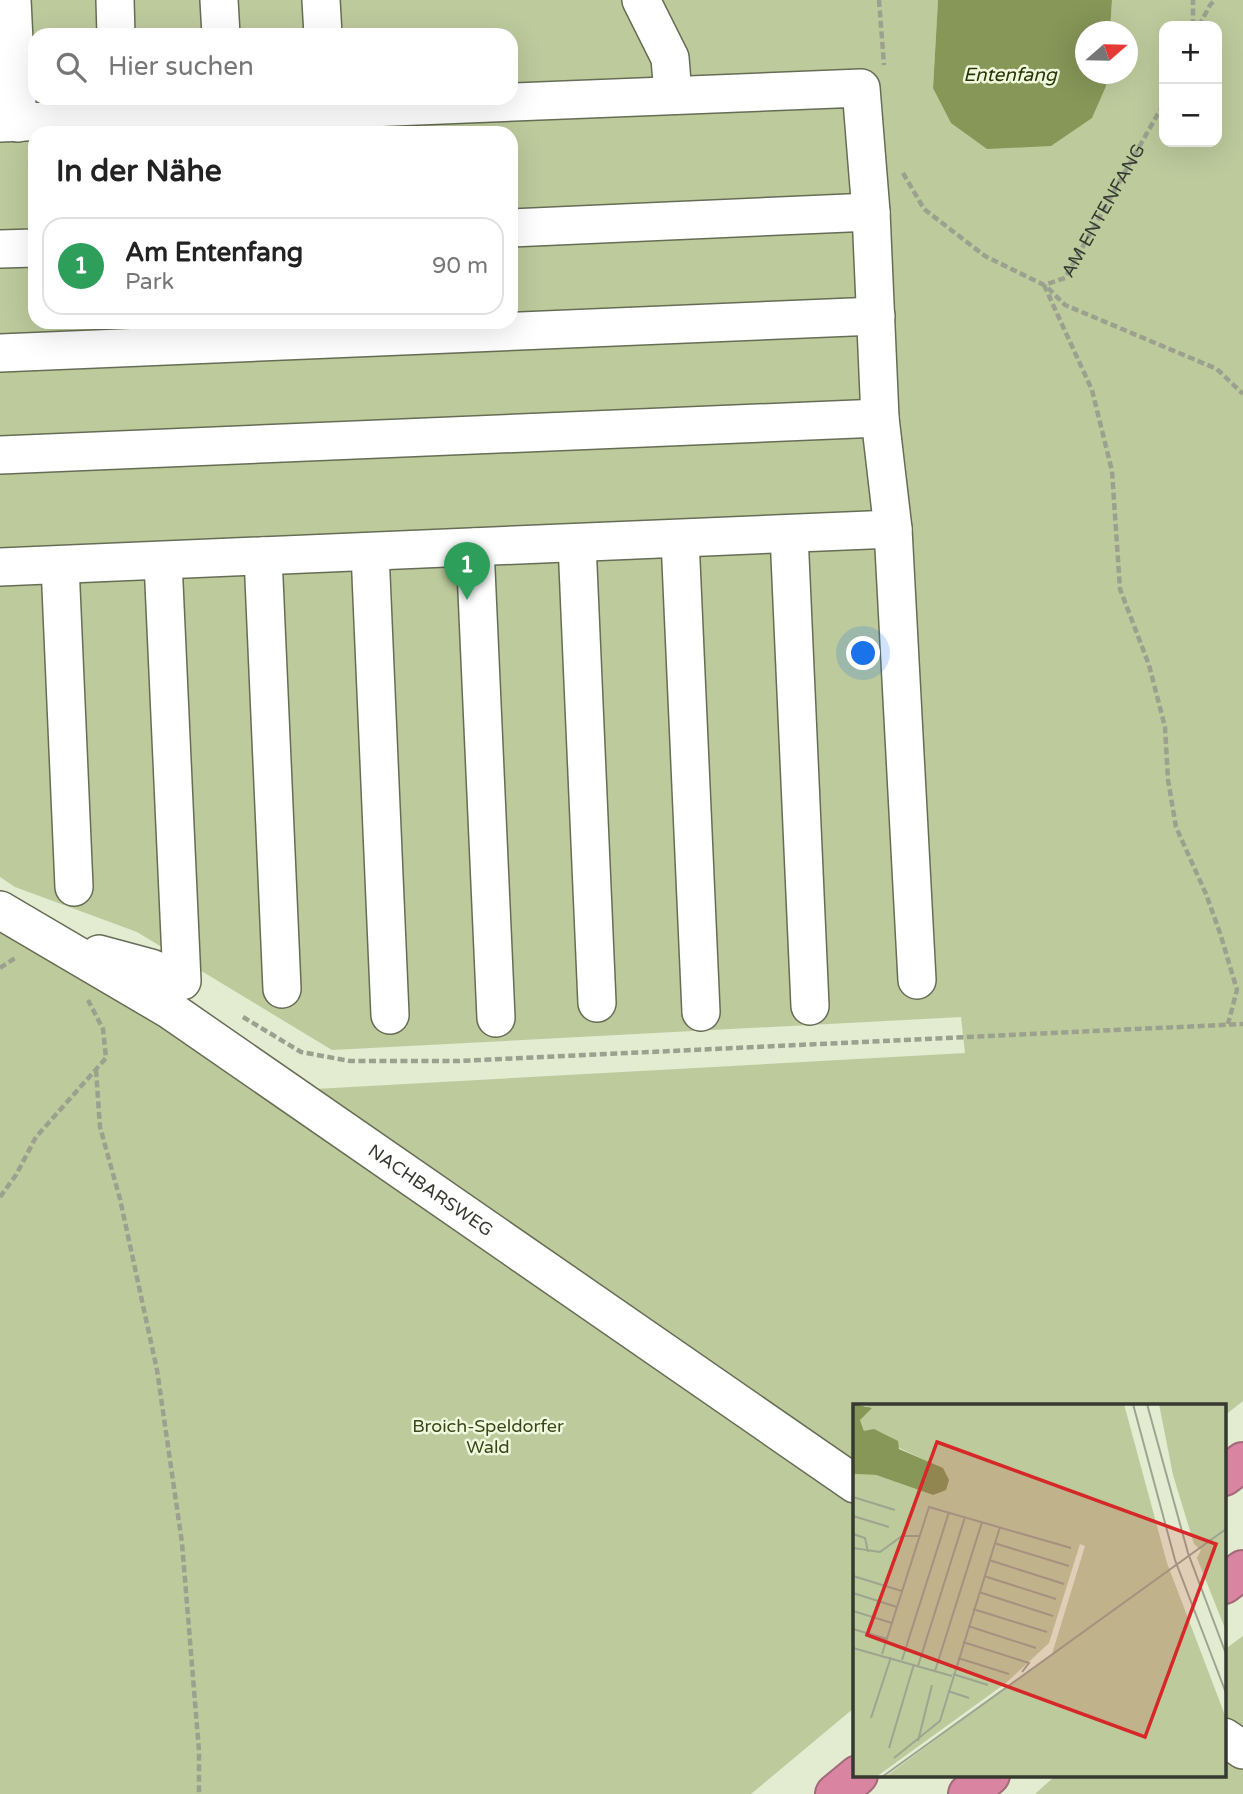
<!DOCTYPE html>
<html lang="de">
<head>
<meta charset="utf-8">
<style>
  body { margin:0; font-family:"Varela Round",sans-serif; background:#f2f2f2; color:#222 }
  .controls { position:absolute; right:21px; top:21px; display:grid; overflow:hidden; border-radius:14px; box-shadow:0 7px 28px #0002 }
  .controls button { width:63px; height:63px; display:grid; place-items:center; padding:0; border:0; border-bottom:2px solid #e0e0e0; background:#fff; color:#222; font:35px sans-serif }
  .compass { position:absolute; left:1075px; top:21px; width:63px; height:63px; border-radius:50%; background:#fff; box-shadow:0 7px 28px #0002; rotate:70deg }
  .you { position:absolute; left:864px; top:654px; width:24px; height:24px; margin:-18px; border:5px solid #fff; border-radius:50%; background:#1a73e8; box-shadow:0 0 0 10px #1a73e833 }
  .badge { display:grid; place-items:center; width:46px; height:46px; border-radius:50%; background:#c03772; color:#fff; font-size:23px; font-weight:700 }
  .pin { position:absolute; translate:-50% -58px; filter:drop-shadow(0 2px 4px #0008) }
  .pin::after { content:''; position:absolute; top:37px; width:24px; height:21px; background:inherit; clip-path:polygon(0 0,100% 0,50% 100%) }
  .list { margin:0; padding:0; list-style:none }
  h2 { display:flex; justify-content:space-between; align-items:center; height:91px; margin:0; padding:0 28px; font-size:30px }
  h2 small { font-size:23px; font-weight:400; color:#767676 }
  .list li { display:grid; grid-template-columns:46px 1fr auto; gap:21px; align-items:center; box-sizing:border-box; height:98px; margin:0 14px 14px; padding:0 14px; border:2px solid #e0e0e0; border-radius:21px }
  .list b { display:block; font-size:26px; white-space:nowrap }
  .list p { margin:0; font-size:23px; white-space:nowrap; color:#767676 }
  .list em { font-size:23px; font-style:normal; color:#767676 }
  .icon { flex:none; width:38px; height:38px; fill:none; stroke:currentColor; stroke-width:2; stroke-linecap:round; stroke-linejoin:round }
  .map { position:relative; flex:none; width:1243px; height:1794px; overflow:hidden }
  .search { position:absolute; background:#fff; box-shadow:0 7px 28px #0002; left:28px; top:28px; width:490px; height:77px; display:flex; align-items:center; gap:18px; box-sizing:border-box; padding:0 24px; border-radius:21px; color:#767676; font-size:26px }
  .panel { position:absolute; background:#fff; box-shadow:0 7px 28px #0002; left:28px; top:126px; width:490px; height:203px; border-radius:21px }
  .map>svg:first-child { display:block }
  .green { fill:#bdca9c; fill-rule:evenodd }
  .water { fill:#879758 }
  .lines { fill:none; stroke-linecap:round; stroke-linejoin:round }
  .minor-casing { stroke:#666d55; stroke-width:40 }
  .highway-casing { stroke:#a06a79; stroke-width:42 }
  .path { stroke:#9ba18e; stroke-width:4.5; stroke-dasharray:7 3.5; stroke-linecap:butt }
  .minor { stroke:#fff; stroke-width:37 }
  .highway { stroke:#d984a1; stroke-width:38 }
  .labels { text-anchor:middle; stroke-width:5; stroke-linejoin:round; paint-order:stroke }
  .street-label { font-size:18px; fill:#36392f; stroke:#f0f8de }
  .park-label { font-size:18px; fill:#3b4617; stroke:#f0f8de }
  .water-label { font-size:19px; font-style:italic; fill:#2b3503; stroke:#f0f8de }
  .inset-road { fill:none; stroke:#9ea490; stroke-width:2 }
  .view { fill:#d62828; fill-opacity:0.15; stroke:#d62828; stroke-width:3.5 }
  .inset-edge { fill:none; stroke:#36392f; stroke-width:3.5 }
</style>
</head>
<body>
<div class="map">
<svg width="1243" height="1794" viewBox="0 0 1243 1794">
  <rect width="100%" height="100%" fill="#e3ebd1"/>
  <g class="green">
    <path d="M0,0H938L933,88L1106,86L1107,74H1128V32L1110,31L1112,0H1243V1401L1224,1416V1406H855L854,1708L751,1794H0V919L279,1091L965,1053L961,1017L332,1050L137,932L15,887L0,877ZM1164,26H1217V142H1164ZM35,35H511V98H35ZM35,133H511V322H35Z"/>
    <path d="M1243,1636V1794H1035L1056,1775H1224V1650Z"/>
  </g>
  <path class="water" d="M938,0H1112L1110,31L1086,32V74H1107L1106,86L1092,118L1051,146L987,149L951,123L933,88Z"/>
  <g class="lines">
    <defs>
      <g id="minor">
        <path d="M12,0L18,123"/>
        <path d="M115,0L116,35"/>
        <path d="M219,0L221,35"/>
        <path d="M321,0L323,35"/>
        <path d="M641,0L670,58L673,95"/>
        <path d="M0,123L861,88L871,212L880,418L893,529L917,980"/>
        <path d="M511,228L871,212"/>
        <path d="M0,249L35,248"/>
        <path d="M0,353L876,316"/>
        <path d="M0,455L880,418"/>
        <path d="M789,534L810,1006"/>
        <path d="M680,539L701,1012"/>
        <path d="M577,543L597,1003"/>
        <path d="M475,547L496,1018"/>
        <path d="M370,552L390,1015"/>
        <path d="M263,556L282,989"/>
        <path d="M60,565L74,887"/>
        <path d="M0,567L893,529"/>
        <path id="s2" d="M0,910L170,1010L855,1484"/>
        <path d="M99,954L151,968L182,981L163,561"/>
        <path d="M1224,1737L1243,1750"/>
      </g>
      <g id="highway">
        <path d="M1224,1476L1243,1462"/>
        <path d="M1224,1584L1243,1570"/>
        <path d="M835,1794L858,1775"/>
        <path d="M968,1794L990,1775"/>
      </g>
    </defs>
    <use href="#minor" class="minor-casing"/>
    <use href="#highway" class="highway-casing"/>
    <g class="path">
      <path d="M879,0L884,65"/>
      <path d="M1193,26V0"/>
      <path d="M1199,26L1210,5L1215,0"/>
      <path id="s1" d="M903,173L924,209L985,256L1044,285L1065,278L1164,103"/>
      <path d="M1044,285L1092,390L1112,471L1120,589L1149,665L1165,727L1168,780L1176,827L1206,894L1220,933L1237,990L1228,1024"/>
      <path d="M1048,288L1065,305L1217,369L1243,394"/>
      <path d="M0,968L15,958"/>
      <path d="M243,1017L301,1052L350,1061H459L1243,1024"/>
      <path d="M96,1070L100,1127L120,1199L157,1370L182,1543L199,1751V1794"/>
      <path d="M0,1197L16,1175L36,1137L106,1058L103,1029L88,1000"/>
    </g>
    <use href="#minor" class="minor"/>
    <use href="#highway" class="highway"/>
  </g>
  <g class="labels">
    <g class="street-label">
      <text dy="6" stroke="none"><textPath href="#s1" startOffset="284">AM ENTENFANG</textPath></text>
      <text dy="6" stroke="none"><textPath href="#s2" startOffset="514">NACHBARSWEG</textPath></text>
    </g>
    <g class="park-label">
      <text x="488" y="1432">Broich-Speldorfer<tspan x="488" dy="21">Wald</tspan></text>
    </g>
    <g class="water-label">
      <text x="1010" y="81">Entenfang</text>
    </g>
  </g>
  <g transform="translate(853 1404)">
    <rect width="373" height="373" fill="#e3ebd1"/>
    <path d="M15,0H271L314,159L373,314V373H32L199,250L232,142L227,140L196,239L153,279L23,373H0V70L23,71L80,91L90,65L11,27L7,16ZM306,0H373V227L344,154L348,146L341,140L320,71Z" fill="#bdca9c"/>
    <path d="M0,0L19,4L7,16L11,27L21,25L45,37L46,45L90,64L96,76L93,86L80,91L23,71L0,70Z" fill="#879758"/>
    <path class="inset-road" d="M280,0L322,156L373,289M294,0L335,149L373,250M0,93L42,106M0,112L36,123M0,130L12,134L15,148M141,139L216,162M0,144L27,148L49,132H67M136,156L211,180M0,172L49,187M131,172L203,195M126,188L200,212M0,189L44,203M120,205L194,228M0,207L39,219M115,222L183,244M0,225L34,235M110,238L176,259L169,268M0,244L99,272M29,250L76,103L218,144M105,254L156,270M49,256L96,108M65,262L112,113M82,267L129,118M100,270L135,281M95,287L116,294M18,314L38,253M65,337L79,281M36,344L61,260M41,354L87,317L147,123M29,373L373,125"/>
    <path class="view" d="M84,38L363,140L292,333L14,231Z"/>
    <rect width="373" height="373" class="inset-edge"/>
  </g>
</svg>
<div class="controls">
<button>+</button>
<button>−</button>
</div>
<svg class="compass" viewBox="-18 -18 36 36"><path d="M0-13l5 13h-10z" fill="#e53935"/><path d="M0 13l5-13h-10z" fill="#767676"/></svg>
<div class="you"></div>
<div class="pin badge" style="left:467px;top:600px;background:#2e9e5b">1</div>
<div class="search"><svg class="icon" aria-label="search" viewBox="0 0 24 24"><circle cx="10" cy="10" r="6"/><path d="M15 15l6 6"/></svg>Hier suchen</div>
<section class="panel">
<h2>In der Nähe<small></small></h2>
<ul class="list">
<li><span class="badge" style="background:#2e9e5b">1</span><div><b>Am Entenfang</b><p>Park</p></div><em>90 m</em></li>
</ul>
</section>
</div>
</body>
</html>
